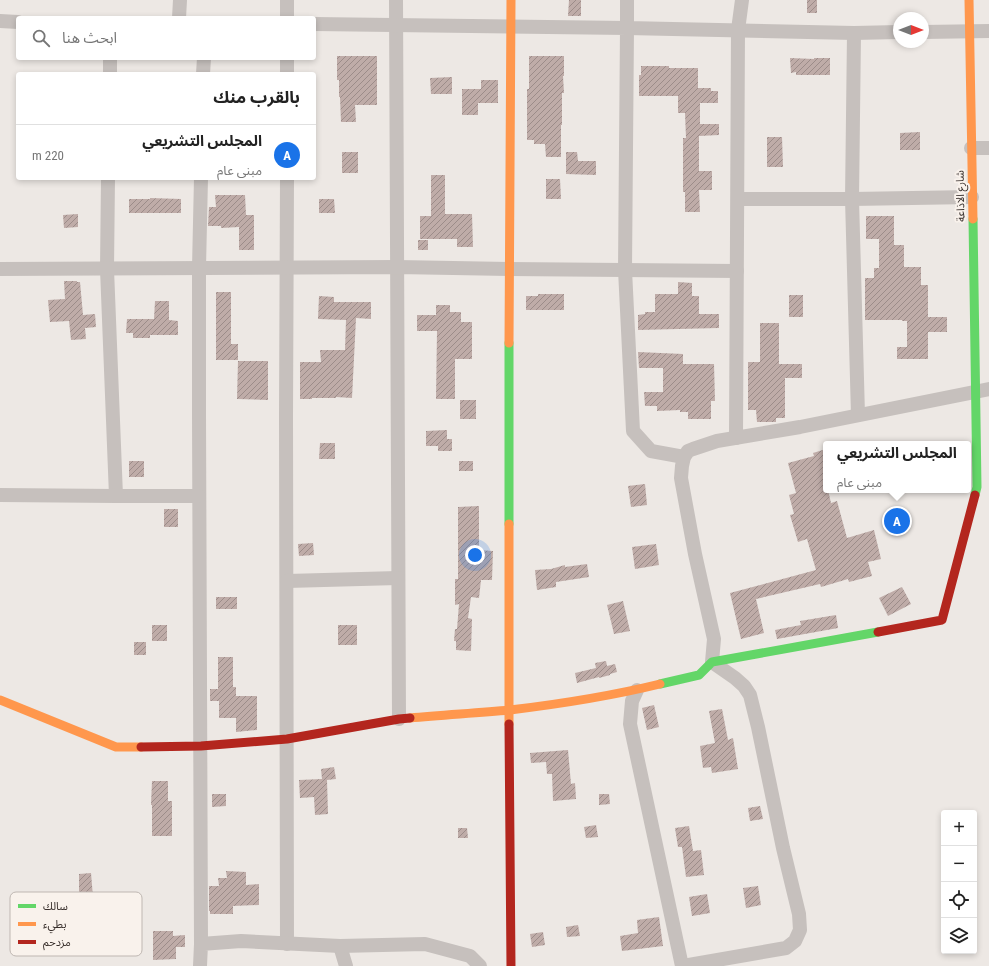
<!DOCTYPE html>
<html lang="ar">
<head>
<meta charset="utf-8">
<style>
  body { margin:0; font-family:"Roboto Condensed","Noto Sans Arabic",sans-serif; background:#f2f2f2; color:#222; direction:rtl }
  .controls { position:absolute; right:12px; bottom:12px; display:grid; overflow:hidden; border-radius:4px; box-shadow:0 2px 6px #0003 }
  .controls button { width:36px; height:36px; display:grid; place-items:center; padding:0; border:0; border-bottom:1px solid #e0e0e0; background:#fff; color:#222; font:20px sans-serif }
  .compass { position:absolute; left:893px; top:12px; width:36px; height:36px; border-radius:50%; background:#fff; box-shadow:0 2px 6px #0003; rotate:90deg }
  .you { position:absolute; left:475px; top:555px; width:14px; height:14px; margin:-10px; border:3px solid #fff; border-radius:50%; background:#1a73e8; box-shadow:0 0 0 6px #1a73e833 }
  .badge { display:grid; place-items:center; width:26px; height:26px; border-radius:50%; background:#1a73e8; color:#fff; font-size:13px; font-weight:700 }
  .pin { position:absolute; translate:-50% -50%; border:2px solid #fff; box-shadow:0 1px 4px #0006 }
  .popup { position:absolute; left:823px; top:441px; width:148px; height:52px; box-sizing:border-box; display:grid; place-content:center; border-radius:4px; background:#fff; filter:drop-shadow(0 1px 3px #0005); font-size:13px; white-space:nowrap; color:#767676 }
  .popup b { font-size:15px; color:#222 }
  .popup::after { content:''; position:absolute; left:50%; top:100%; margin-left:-8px; border:8px solid transparent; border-top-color:#fff }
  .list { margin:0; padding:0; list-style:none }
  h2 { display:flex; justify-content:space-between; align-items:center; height:52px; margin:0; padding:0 16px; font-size:17px }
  h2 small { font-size:13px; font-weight:400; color:#767676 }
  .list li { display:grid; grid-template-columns:26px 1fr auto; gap:12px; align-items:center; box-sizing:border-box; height:56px; padding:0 16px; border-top:1px solid #e0e0e0 }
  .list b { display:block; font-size:15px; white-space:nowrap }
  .list p { margin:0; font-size:13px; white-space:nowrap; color:#767676 }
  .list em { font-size:13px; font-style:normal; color:#767676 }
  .icon { flex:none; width:22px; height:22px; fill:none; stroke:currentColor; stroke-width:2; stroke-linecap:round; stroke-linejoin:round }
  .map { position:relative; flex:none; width:989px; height:966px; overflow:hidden; direction:ltr }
  .search { position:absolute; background:#fff; box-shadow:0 2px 6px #0003; left:16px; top:16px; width:300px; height:44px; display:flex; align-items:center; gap:10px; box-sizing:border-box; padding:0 14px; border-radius:4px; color:#767676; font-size:15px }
  .panel { position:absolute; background:#fff; box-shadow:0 2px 6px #0003; left:16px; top:72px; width:300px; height:108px; border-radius:4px; direction:rtl }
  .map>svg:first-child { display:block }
  .building { fill:url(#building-hatch) }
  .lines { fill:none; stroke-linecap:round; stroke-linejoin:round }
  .street { stroke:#c6c0bd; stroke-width:14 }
  .fast { stroke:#63d668; stroke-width:9 }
  .slow { stroke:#ff974d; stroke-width:9 }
  .jam { stroke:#b3261e; stroke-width:9 }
  .labels { text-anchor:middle; stroke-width:4; stroke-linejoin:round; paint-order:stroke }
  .street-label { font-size:11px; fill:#372e2b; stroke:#f9f2ec }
  .key { fill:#f9f2ec; stroke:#bfb7b2; stroke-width:1 }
  .key-label { font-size:11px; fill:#372e2b }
</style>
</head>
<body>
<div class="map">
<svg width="989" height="966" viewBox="0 0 989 966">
  <defs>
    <pattern id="building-hatch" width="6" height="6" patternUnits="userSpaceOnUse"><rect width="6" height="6" fill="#bfaca8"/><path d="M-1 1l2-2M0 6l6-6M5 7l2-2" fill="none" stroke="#9c8c89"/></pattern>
  </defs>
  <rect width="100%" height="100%" fill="#ede8e4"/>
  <g class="building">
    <path d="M569,0H581V16H568Z"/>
    <rect x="807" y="0" width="10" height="13"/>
    <path d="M337,56H377V105H355L356,122H341L340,97H339V80H337Z"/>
    <path d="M529,56H564V76H563L564,93H562V125H561V157H546L545,144H534V140H527V89H529Z"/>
    <path d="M790,58L814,59V58H830V75H796V72L791,73Z"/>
    <path d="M641,66H669V68H698V88H711V91H718V103H700V124H719V135L699,136V171H712V190H699L700,212H685V192H683V138H686L685,113H678V96H639V75H641Z"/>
    <path d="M452,77V94H431L430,78Z"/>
    <path d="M481,80H498V103H478V115H462V89H481Z"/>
    <path d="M920,132V150H900V133Z"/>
    <path d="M767,137H782L783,167H767Z"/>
    <rect x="342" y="152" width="16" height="21"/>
    <path d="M566,152H577L578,161H596V175L566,174Z"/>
    <path d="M431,175H445V214H472L473,247H457V239H420V216H431Z"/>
    <path d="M546,179H560L561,199H546Z"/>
    <path d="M215,195H245L246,215H254V250H239V227L221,228V226H208L209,207H216Z"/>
    <path d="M150,198L181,199V213H129V199H150Z"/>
    <path d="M319,199H334L335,213H319Z"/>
    <path d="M78,214V227L64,228L63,215Z"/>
    <path d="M866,216H894V245H904V267H921V285H928V317H947V332H928V359H897V347H907V321H902V320H865V278H874V268H879V239H866Z"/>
    <rect x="418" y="240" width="10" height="10"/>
    <path d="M64,281H77V282H80L83,315L95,314L96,327L85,328L86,339L71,340L69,321L50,322L48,300L65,299Z"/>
    <path d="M678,282L692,283V296H699V314H719V328L638,330V315L645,314V312H655V294H678Z"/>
    <path d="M216,292H231V344H238V360H216Z"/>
    <path d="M538,294H564V310H526V296H538Z"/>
    <rect x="789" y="295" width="14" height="22"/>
    <path d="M319,296L334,297V302H371V319L356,318L352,398L336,397V398H312V399H300V362H321L320,350H345L346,320L318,319Z"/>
    <path d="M155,301H169V320L178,321V335H150V338H133V333H126L127,319H154Z"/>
    <path d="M436,305H450V312H461V322H472V359H455V399H436L437,331H417V315H436Z"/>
    <path d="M760,323H779V364H802V378H785V418H776V422H757L756,410H748V362H760Z"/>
    <path d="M638,352L683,354V364H714L715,401H711V419H688V412H680V410L657,411V406H645L644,392H663V368H639Z"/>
    <path d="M238,361H268V400L237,399Z"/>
    <rect x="460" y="400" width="16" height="19"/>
    <path d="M447,430V439H452V451H438V446H426V431Z"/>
    <path d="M320,443H335V459H319Z"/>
    <path d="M826,449V490H828L831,503L837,501L847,538L874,530L881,559L868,562L872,576L849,582L848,579L821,587L820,584L756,599L764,633L741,639L730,593L816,570L807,539L798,542L790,515L794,514L789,495L796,493L788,463L814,456L813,453Z"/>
    <rect x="129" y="461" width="15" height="16"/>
    <rect x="459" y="461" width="14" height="10"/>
    <path d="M645,484L647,505L631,507L628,486Z"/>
    <path d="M479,506V550L493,551L492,580H481L479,598L471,597L468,618L472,619L471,651L456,650V641H454L455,629H457L459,604L455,605V579H458V507Z"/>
    <rect x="164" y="509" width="14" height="18"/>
    <path d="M313,543L314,555L299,556L298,544Z"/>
    <path d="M656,544L659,565L635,569L632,547Z"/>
    <path d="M587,564L589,577L556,582V587L537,590L535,570L551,569L565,565V567Z"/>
    <path d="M902,587L911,604L888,616L879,598Z"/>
    <rect x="216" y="597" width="21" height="12"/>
    <path d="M623,601L630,631L614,634L607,605Z"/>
    <path d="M836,615L838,628L777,639L775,630L801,625L800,621Z"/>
    <rect x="152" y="625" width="15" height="16"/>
    <rect x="338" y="625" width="19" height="20"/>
    <rect x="134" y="642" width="12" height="13"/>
    <path d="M218,657H233V687H236V696H257V730L236,732V718H219V701H210V689H218Z"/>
    <path d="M606,661L607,666L615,664L617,672L610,674V675L599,678V677L577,683L575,673L596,668L595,663Z"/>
    <path d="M654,705L659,727L647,730L642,708Z"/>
    <path d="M722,709L728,740L733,738L738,769L712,773L711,767L703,768L700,746L715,743L709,711Z"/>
    <path d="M568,750L571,784L575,783L576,799L553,801L552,774H547L546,762L531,763L530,753Z"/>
    <path d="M334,767L336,779L327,780L328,814L315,815L314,797L300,798L299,780L322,779L321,769Z"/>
    <path d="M152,781H168V801H172V836H152V805H151Z"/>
    <path d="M212,794H226V806L212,807Z"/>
    <path d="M599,794H609L610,804L599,805Z"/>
    <path d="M760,806L763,819L750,821L748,808Z"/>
    <path d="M596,825L598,837L586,838L584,827Z"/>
    <path d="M689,826L693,851L701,850L704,875L686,877L682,847H678L675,828Z"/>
    <path d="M458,828H467L468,838H458Z"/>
    <path d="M226,871L246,872V885L259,884V905L233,906V914H210V911H209V886H219L218,878H227Z"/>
    <path d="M91,873L93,897L79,896V874Z"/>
    <path d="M758,886L761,905L746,908L743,888Z"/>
    <path d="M707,894L710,913L692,916L689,897Z"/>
    <path d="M659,917L663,946L622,951L620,936L638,933L637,920Z"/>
    <path d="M578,925L580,936L567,937L566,927Z"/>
    <path d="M153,931H173V936L185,935V947H176V959L153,960Z"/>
    <path d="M543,932L545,945L532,947L530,934Z"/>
  </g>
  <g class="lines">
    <g class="street">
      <path d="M396,0L399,719"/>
      <path d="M627,0V28L854,33L899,32"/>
      <path d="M179,18L180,0"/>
      <path d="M287,18V0"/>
      <path d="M0,21L18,22"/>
      <path d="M314,24L627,28L625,270L633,431L651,451L684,457"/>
      <path d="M923,32L989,31"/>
      <path d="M854,33L852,199L858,415"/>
      <path d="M110,74V58"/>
      <path d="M203,74L204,58"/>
      <path d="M287,74V58"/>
      <path d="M971,148H989"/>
      <path d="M108,178L107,269L116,496"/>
      <path d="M201,178L199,268V415L201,944"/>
      <path d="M287,178L286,417L287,944"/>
      <path d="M738,199H852L972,197"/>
      <path d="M0,269L397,267L509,269L737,271"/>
      <path d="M736,438L738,30L742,0"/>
      <path d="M0,495L116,496H199"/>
      <path d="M287,581L398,578"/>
      <path d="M637,690L632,701L630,724L682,966"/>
      <path d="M340,946L346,966"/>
      <path d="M200,966L201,944L241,941L340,946L425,944L470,956L480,966"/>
      <path d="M683,966L786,948L795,941L800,930L799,914L783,848L758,727L750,695L744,686L735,678L712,662L714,639L695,554L681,478L682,466L684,457L688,451L693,449L717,441L800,427L989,389"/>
    </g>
    <g class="fast">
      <path d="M973,219L977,487L975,495"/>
      <path d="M509,524V343"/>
      <path d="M660,684L699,675L712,662L878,632"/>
    </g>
    <g class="slow">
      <path d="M969,0L973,219"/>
      <path d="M509,343L511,0"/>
      <path d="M509,524V724"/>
      <path d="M0,700L116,747H141"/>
      <path d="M410,718C443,715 477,713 510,710C560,704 611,696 660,684"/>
    </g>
    <g class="jam">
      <path d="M878,632L942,620L975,495"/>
      <path d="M509,724L511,966"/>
      <path d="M141,747L201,746L287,739L399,719L410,718"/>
    </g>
  </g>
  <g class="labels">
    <g class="street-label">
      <text transform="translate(960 196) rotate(-91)" y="4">شارع الاذاعة</text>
    </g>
  </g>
  <rect x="10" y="892" width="132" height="64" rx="6" class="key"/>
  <rect x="18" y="904" width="18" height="4" fill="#63d668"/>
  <rect x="18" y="922" width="18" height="4" fill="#ff974d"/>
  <rect x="18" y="940" width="18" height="4" fill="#b3261e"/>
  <g class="key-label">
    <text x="43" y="910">سالك</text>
    <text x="43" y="928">بطيء</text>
    <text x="43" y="946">مزدحم</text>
  </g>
</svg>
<div class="controls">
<button>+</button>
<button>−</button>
<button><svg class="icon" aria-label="locate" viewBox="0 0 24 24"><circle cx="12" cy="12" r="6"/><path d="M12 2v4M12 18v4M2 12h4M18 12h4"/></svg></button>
<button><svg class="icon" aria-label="layers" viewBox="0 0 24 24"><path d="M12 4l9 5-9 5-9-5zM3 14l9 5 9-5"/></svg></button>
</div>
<svg class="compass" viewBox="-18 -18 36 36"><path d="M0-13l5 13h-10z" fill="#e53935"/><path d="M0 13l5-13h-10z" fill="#767676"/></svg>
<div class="you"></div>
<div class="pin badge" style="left:897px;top:521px">A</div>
<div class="popup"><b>المجلس التشريعي</b>مبنى عام</div>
<div class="search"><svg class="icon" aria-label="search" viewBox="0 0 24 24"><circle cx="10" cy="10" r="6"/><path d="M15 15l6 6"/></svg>ابحث هنا</div>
<section class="panel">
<h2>بالقرب منك<small></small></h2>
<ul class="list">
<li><span class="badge">A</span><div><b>المجلس التشريعي</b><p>مبنى عام</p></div><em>220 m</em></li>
</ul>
</section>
</div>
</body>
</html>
